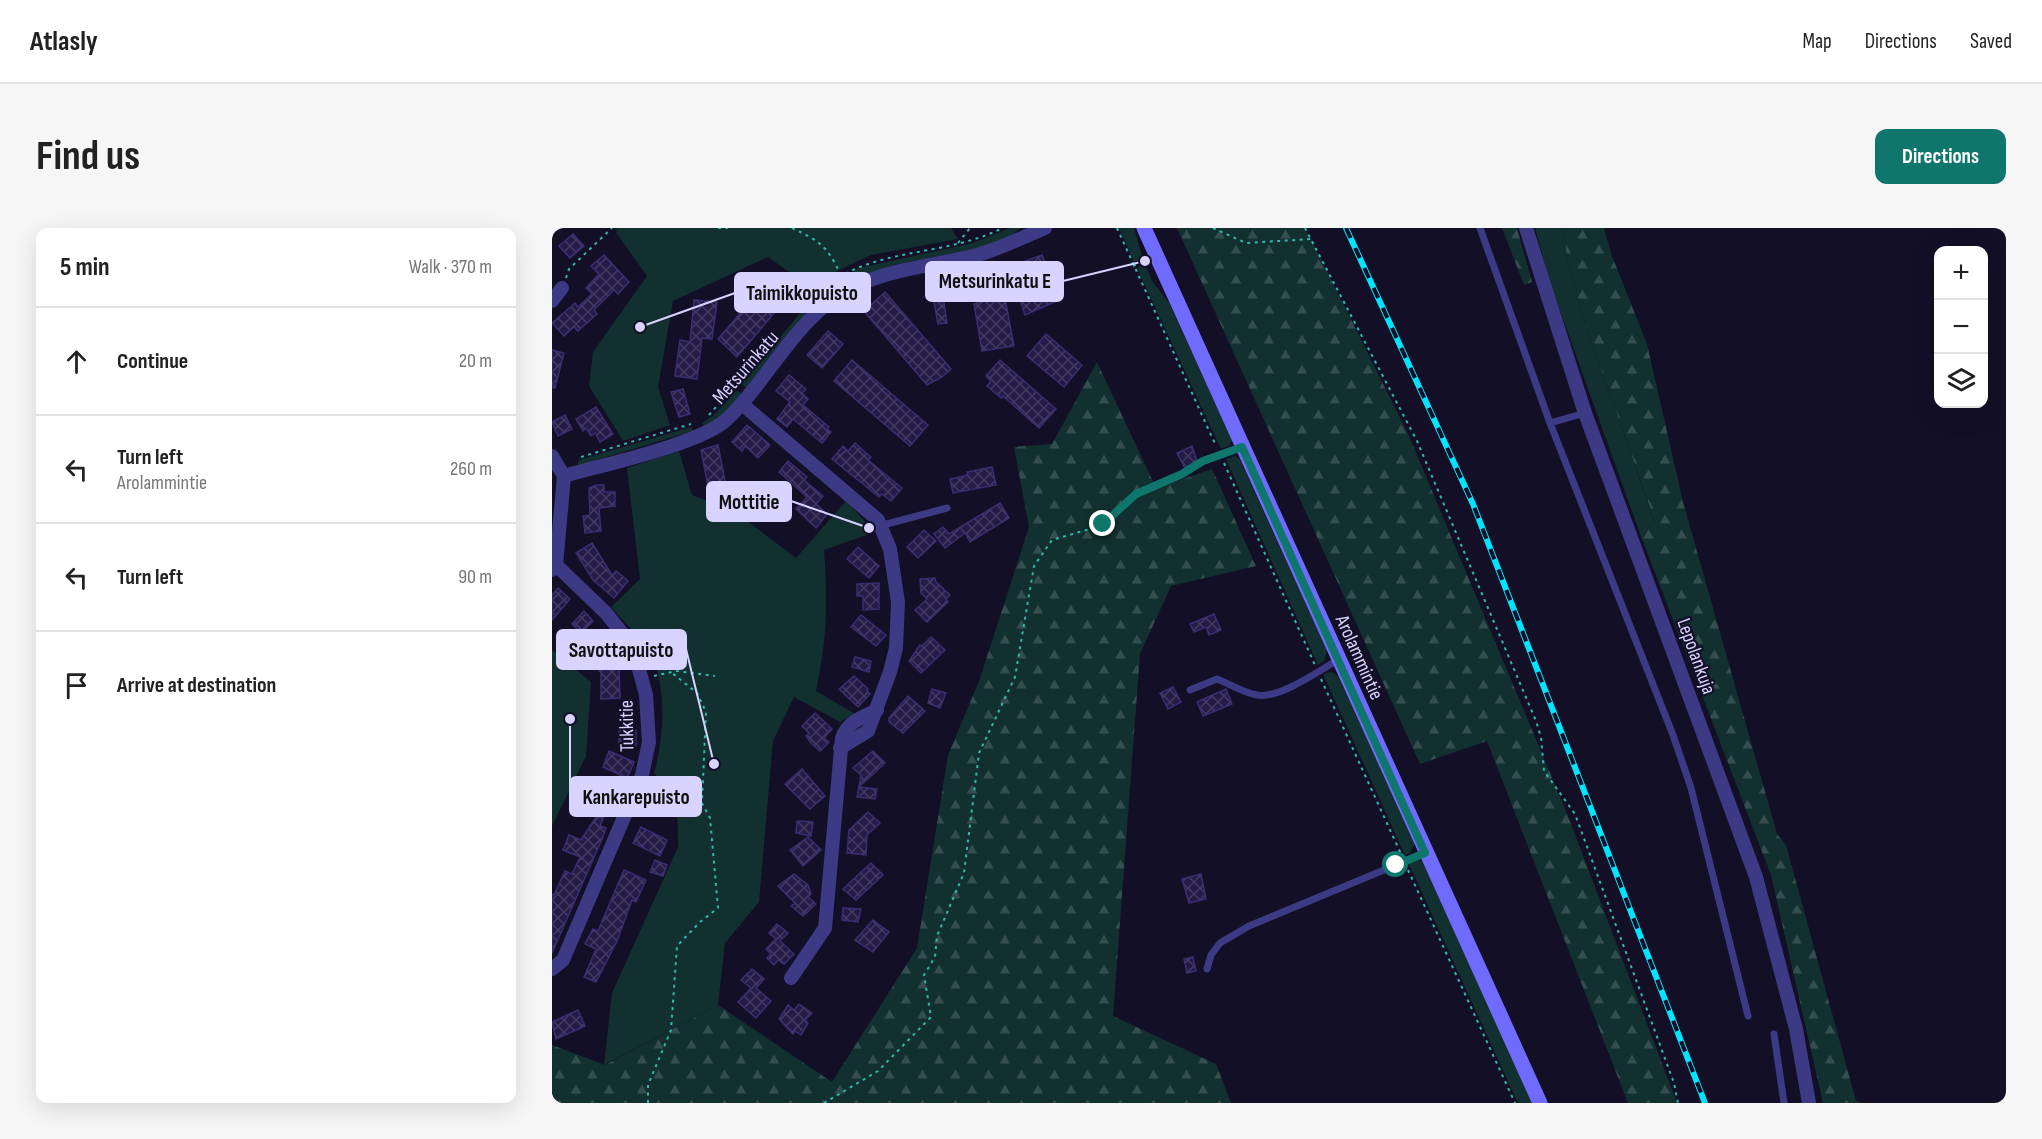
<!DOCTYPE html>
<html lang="en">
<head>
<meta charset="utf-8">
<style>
  body { margin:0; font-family:"Sofia Sans Condensed",sans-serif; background:#f6f6f6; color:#222 }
  .controls { position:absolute; right:18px; top:18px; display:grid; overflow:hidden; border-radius:12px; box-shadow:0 6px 24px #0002 }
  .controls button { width:54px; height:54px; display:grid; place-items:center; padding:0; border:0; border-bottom:2px solid #e0e0e0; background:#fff; color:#222; font:30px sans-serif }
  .stop { position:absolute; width:18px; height:18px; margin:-14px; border:4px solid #0f766e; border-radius:50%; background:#fff }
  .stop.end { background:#0f766e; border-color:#fff; box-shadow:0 2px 6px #0008 }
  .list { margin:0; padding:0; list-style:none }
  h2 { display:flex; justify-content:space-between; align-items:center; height:78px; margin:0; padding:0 24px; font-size:26px }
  h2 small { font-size:20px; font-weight:400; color:#767676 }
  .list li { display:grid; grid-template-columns:39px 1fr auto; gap:18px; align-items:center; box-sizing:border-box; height:108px; padding:0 24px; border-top:2px solid #e0e0e0 }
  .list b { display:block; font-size:22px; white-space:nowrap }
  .list p { margin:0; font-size:20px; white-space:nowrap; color:#767676 }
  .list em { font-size:20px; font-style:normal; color:#767676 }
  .icon { flex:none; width:33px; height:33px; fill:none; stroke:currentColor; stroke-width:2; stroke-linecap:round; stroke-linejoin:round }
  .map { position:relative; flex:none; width:1454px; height:875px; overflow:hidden; border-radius:12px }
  header { display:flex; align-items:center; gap:36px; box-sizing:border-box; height:84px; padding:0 30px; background:#fff; border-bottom:2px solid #e0e0e0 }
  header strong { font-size:28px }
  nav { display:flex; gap:33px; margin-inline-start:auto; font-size:21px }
  .intro { display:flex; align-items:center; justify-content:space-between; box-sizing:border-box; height:144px; padding:0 36px }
  h1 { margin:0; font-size:42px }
  .button { padding:15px 27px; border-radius:12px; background:#0f766e; color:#fff; font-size:21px; font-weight:700 }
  main { display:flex; gap:36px; padding:0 36px }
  aside { flex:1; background:#fff; border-radius:12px; box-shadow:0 6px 24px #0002 }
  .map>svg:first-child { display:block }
  .green { fill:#12302f }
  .forest { fill:url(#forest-firs) }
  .building { fill:url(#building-cross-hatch); stroke:#3b2d73; stroke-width:1.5 }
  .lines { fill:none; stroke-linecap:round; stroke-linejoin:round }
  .path { stroke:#2fb8b0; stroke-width:2; stroke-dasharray:3 4.5; stroke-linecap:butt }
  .lane { stroke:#3d3a85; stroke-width:7 }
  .street { stroke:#3d3a85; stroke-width:14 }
  .secondary { stroke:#6f6bff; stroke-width:15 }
  .rail-casing { stroke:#00e5ff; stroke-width:6 }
  .rail { stroke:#130f26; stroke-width:4; stroke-dasharray:11; stroke-linecap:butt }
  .route { stroke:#0f766e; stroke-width:8 }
  .labels { text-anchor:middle; stroke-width:4.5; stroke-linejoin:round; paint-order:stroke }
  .street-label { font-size:20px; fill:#d9d4ff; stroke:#130f26 }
  .leader { fill:none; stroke:#d9d4ff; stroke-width:2 }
  .callout-dot { fill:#d9d4ff; stroke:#130f26; stroke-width:2 }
  .callout { fill:#d9d4ff; stroke:#d9d4ff; stroke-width:2 }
  .callout-label { font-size:21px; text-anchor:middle; font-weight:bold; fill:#111 }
</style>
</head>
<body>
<header>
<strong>Atlasly</strong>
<nav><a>Map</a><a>Directions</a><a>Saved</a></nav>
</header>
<div class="intro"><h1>Find us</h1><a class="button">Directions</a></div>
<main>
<aside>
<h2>5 min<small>Walk · 370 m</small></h2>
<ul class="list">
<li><svg class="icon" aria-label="ahead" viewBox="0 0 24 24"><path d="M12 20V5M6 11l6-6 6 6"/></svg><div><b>Continue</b></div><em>20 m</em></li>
<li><svg class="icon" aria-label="left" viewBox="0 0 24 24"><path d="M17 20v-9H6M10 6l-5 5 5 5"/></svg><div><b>Turn left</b><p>Arolammintie</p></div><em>260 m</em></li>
<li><svg class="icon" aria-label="left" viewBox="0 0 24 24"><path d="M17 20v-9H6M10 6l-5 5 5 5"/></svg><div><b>Turn left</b></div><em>90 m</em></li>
<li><svg class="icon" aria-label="arrive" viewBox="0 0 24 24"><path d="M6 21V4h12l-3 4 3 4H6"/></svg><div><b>Arrive at destination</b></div></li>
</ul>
</aside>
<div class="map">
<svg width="1454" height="875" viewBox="0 0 1454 875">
  <defs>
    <pattern id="forest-firs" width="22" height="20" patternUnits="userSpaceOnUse" patternTransform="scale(1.5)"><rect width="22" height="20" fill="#12302f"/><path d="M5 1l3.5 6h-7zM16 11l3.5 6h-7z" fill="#344d4e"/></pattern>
    <pattern id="building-cross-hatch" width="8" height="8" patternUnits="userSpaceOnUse" patternTransform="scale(1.5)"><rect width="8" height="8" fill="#241b47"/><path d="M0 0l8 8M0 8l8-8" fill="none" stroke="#433b63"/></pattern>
  </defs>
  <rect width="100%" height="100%" fill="#130f26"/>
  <g class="green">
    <path d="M64,0H399L406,11L319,27L281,45L264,63L216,29L121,73L106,159L118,197L71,213L37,158L41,124L95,48L65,6Z"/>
    <path d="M458,0H468C453,16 425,21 404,25C352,35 299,40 261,81L256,76L279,57L307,40L421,15Z"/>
    <path d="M567,0H582L591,31L582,34Z"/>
    <path d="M983,0H1012L1015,32L1031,89L1103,295L1087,303L997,52Z"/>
    <path d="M593,36L600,53L617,75L680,212L678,217L669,221L585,40Z"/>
    <path d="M250,83L255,88L194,160L191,157V154Z"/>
    <path d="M184,163L190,165L173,185L152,200L150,195L161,188Z"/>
    <path d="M139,199L141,203L25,238L27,232Z"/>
    <path d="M127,223L140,267L182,283L244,330L294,273L323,304L272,322C276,375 275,411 264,463L303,486L288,494L242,469L221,513L207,674L173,715L166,777L52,837L60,765L126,619L125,567L102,545C112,512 116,451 96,422C86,406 71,393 59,379L88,351L75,240Z"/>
    <path d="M683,228L687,230L775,422L772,433L766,437L674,231Z"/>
    <path d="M0,422L39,454L34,528L0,598Z"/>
    <path d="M779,444L786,448L863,615L858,625L853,627L771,446Z"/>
    <path d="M863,632L869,633L873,638L981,875H966L856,634Z"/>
  </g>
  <g class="forest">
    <path d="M625,0H752L759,11L857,208L1016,588L1125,875H1076L935,513L868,536Z"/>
    <path d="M950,0H965L980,54L972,57Z"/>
    <path d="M1012,0H1052L1060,28L1095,116L1131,274L1225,606L1234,617L1304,873L1309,875H1271L1219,647L1087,303L1103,294L1031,89L1015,32Z"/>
    <path d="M545,134L604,260L660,241L704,338L619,358L588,426L561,788L664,836L679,875H0V817L53,837L166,777L280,854L365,720L396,527L427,453L477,299L462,219L500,216Z"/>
  </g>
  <g class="building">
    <path d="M21,6L32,18L18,30L7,18Z"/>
    <path d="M52,27L77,54L66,66L62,62L42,82L45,86L26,103L22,99L12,108L0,95L23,75L26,79L40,66L34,60L47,46L39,38Z"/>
    <path d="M490,27L507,72L473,87L457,39Z"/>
    <path d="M448,44L462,118L430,123L422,76L426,75L421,49Z"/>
    <path d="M389,55L395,95L386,96L379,57Z"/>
    <path d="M223,61L241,76L235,84L228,78L185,129L166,111L203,68L214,70Z"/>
    <path d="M333,64L399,141L390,149L375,157L312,83Z"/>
    <path d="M142,72L165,74L160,111L150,110L145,151L123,148L128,112L138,114Z"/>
    <path d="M276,103L291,116L270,140L255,127Z"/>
    <path d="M494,106L530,137L512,159L475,128Z"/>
    <path d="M0,122L12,125L3,160H0Z"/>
    <path d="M300,132L376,197L358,218L282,153Z"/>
    <path d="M448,132L504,181L487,200L451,168L449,170L435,158L439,153L434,148Z"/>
    <path d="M237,147L254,161L250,165L256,171L251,177L277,199L275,201L279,204L270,215L241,191L235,199L225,191L238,174L224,163Z"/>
    <path d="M131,161L138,186L127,189L119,164Z"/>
    <path d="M44,179L61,206L48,214L43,205L39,208L34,200L31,203L24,191Z"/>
    <path d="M13,187L20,201L6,208L0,194Z"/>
    <path d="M195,197L218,217L206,230L193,218L190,223L180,214Z"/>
    <path d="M303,215L319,229L316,232L350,260L339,273L330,266L327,269L280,231L291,218L296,223Z"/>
    <path d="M166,217L173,253L156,258L149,222Z"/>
    <path d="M640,218L646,236L634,242L625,225Z"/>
    <path d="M236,233L255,249L252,252L271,268L264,276L275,286L264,300L244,281L255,269L227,244Z"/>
    <path d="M440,239L444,257L401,265L398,251L416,247L415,244Z"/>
    <path d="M44,257H52V264H63V278L47,280L49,303L33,305L31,288L38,287L37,260Z"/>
    <path d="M448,275L457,290L418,314L413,305L393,320L382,306L391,299L397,306Z"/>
    <path d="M372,302L384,313L366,330L355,319Z"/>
    <path d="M40,315L60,347L64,343L76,353L62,370L41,352L24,325Z"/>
    <path d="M306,319L327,338L317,350L295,331Z"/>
    <path d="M383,350L384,354L398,367L394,371L396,374L375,394L363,382L375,371L369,365L368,351Z"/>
    <path d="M327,355V381L311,382V368H305V356Z"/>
    <path d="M6,360L18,371L0,392V367Z"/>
    <path d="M32,383L41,393L29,405L20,396Z"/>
    <path d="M662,386L669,402L657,407L654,399L642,404L638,396Z"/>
    <path d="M309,387L334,407L324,418L299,399Z"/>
    <path d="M379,409L393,422L369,445L357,433L368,417L370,418Z"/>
    <path d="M65,415L76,435L67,441L68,470L49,471V445L40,434Z"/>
    <path d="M303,429L319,433L317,444L300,439Z"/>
    <path d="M302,448L316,461L315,463L318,466L306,479L287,461Z"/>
    <path d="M621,459L629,474L616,481L608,465Z"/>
    <path d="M380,461L394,465L388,480L376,475Z"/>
    <path d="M674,461L680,476L651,488L645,474Z"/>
    <path d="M356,468L373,483L351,505L337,494V490Z"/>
    <path d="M263,485L280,501L272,510L277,514L268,523L259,515L254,508L257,505L250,498Z"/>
    <rect x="67" y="502" width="17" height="16"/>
    <path d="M57,523L82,534L75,550L51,539Z"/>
    <path d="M321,523L333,535L307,559L309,547L301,540Z"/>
    <path d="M250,541L273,568L258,581L233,556Z"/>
    <path d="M32,554L61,567L48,598L54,600L50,611L0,725V666L2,667L13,643L20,646L28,629L11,622L17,607L29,612L44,589L28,582L30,577L23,574Z"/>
    <path d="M307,559L325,561L323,571L305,569Z"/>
    <path d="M316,584L328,595L315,607L314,627L295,625L297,602Z"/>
    <path d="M245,593L261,594L259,608L244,605Z"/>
    <path d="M89,599L115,612L108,628L81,615Z"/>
    <path d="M256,609L269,622L251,638L238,622Z"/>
    <path d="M103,632L115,637L111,648L98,644Z"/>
    <path d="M319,635L331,647L304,672L291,661Z"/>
    <path d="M72,642L94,652L84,674L80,672L65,713L44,754L32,749L44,721L33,716L41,701L46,703Z"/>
    <path d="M242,646L256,657L259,666L256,669L264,676L251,688L239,678L243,675L226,658Z"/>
    <path d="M649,646L654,671L637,675L630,651Z"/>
    <path d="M291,680L309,681L306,694L290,692Z"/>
    <path d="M321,692L337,704L321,724L303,712Z"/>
    <path d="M225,696L236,705L228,713L242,726L232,736L226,732L222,737L215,730L219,726L214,721L224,711L217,705Z"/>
    <path d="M641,729L644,743L635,745L632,731Z"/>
    <path d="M200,741L212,751L204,760L219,773L204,790L186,774L199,760L189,752Z"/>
    <path d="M247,776L260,785L253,792L256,795L249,807L243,803L241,806L227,791L236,777L242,782Z"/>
    <path d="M26,782L33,798L4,811L0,794Z"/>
  </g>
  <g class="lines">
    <g class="path">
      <path d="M166,0H176"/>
      <path d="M240,0C268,13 275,18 289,47"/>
      <path d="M565,0L664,218"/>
      <path d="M661,0L694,15L759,11"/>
      <path d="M753,0L865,213L984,493L989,509L992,543L1023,586L1122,855L1126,875"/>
      <path d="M406,15L418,0"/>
      <path d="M581,38L592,33"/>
      <path d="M14,50L17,41L60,0"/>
      <path d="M247,83C307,13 378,35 451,0"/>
      <path d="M157,187L218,117"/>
      <path d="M29,229L139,196"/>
      <path d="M672,235L763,437"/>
      <path d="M102,448L124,443L163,448"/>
      <path d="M769,451L849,626"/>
      <path d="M856,642L963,875"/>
      <path d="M96,875V857L119,802L125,718L148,694L166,680L158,590L150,575L154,484L145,465L119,444"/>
      <path d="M272,875L326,843L379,789L372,747L383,729L385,708L412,645L427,525L463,449L482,338L500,312L548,298L584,266L645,239"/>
    </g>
    <g class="lane">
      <path d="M928,0L998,195L1121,507L1139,560L1196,788"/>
      <path d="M998,195L1033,185"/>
      <path d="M651,233L690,219"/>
      <path d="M331,297L395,280"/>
      <path d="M638,462L665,451C678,456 691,465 705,467C728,471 766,443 786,432"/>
      <path d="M655,741L659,727L668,715L697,698L873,625"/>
      <path d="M1222,806L1232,875"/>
    </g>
    <g class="street">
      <path d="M974,0L1033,185L1204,649L1244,801L1257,875"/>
      <path d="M0,73L10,60"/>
      <path d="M190,176L326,292L338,321L346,374L344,420L338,444L316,503L288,520"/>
      <path d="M0,228L12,248"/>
      <path d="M0,342L4,337L12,248C50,237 148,216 174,192C213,156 238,101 283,70C327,40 375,40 425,27C448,21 471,9 493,0"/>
      <path d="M0,741L11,732L90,547L97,514L94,467L81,419L54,385L4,337"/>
      <path d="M239,750L273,700L290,510C296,493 310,490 325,482"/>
    </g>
    <path class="secondary" d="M592,0L988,875"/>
    <defs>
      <path id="rail" d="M794,0L921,276L1153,875"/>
    </defs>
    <use href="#rail" class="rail-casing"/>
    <use href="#rail" class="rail"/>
  </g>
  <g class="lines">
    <path class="route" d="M551,296L584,266L630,246L651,233L690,219L873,625L844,637"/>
  </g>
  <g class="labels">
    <g class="street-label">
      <text transform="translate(193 139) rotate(-49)" y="7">Metsurinkatu</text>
      <text transform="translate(1145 428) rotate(70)" y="7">Lepolankuja</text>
      <text transform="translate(808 429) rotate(66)" y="7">Arolammintie</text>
      <text transform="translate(74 498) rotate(-91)" y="7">Tukkitie</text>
    </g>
  </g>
  <path class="leader" d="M593 33L511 53M88 99L183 65M317 300L239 273M162 536L134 421M18 491L18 568"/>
  <g class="callout-dot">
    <circle cx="593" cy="33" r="6"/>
    <circle cx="88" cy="99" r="6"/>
    <circle cx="317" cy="300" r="6"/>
    <circle cx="162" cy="536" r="6"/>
    <circle cx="18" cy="491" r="6"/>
  </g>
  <g class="callout">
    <rect x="374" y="34" width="137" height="39" rx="6"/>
    <rect x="183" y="45" width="135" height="39" rx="6"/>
    <rect x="155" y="254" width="84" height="39" rx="6"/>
    <rect x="5" y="402" width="129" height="39" rx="6"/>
    <rect x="18" y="549" width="131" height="39" rx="6"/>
  </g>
  <g class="callout-label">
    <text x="443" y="60">Metsurinkatu E</text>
    <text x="250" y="72">Taimikkopuisto</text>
    <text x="197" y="281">Mottitie</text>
    <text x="69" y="429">Savottapuisto</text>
    <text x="84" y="576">Kankarepuisto</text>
  </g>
</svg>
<div class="controls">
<button>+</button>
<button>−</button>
<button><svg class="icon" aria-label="layers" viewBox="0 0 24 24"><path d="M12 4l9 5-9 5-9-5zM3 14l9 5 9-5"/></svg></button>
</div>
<div class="stop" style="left:844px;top:637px"></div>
<div class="stop end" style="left:551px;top:296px"></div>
</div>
</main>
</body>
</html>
